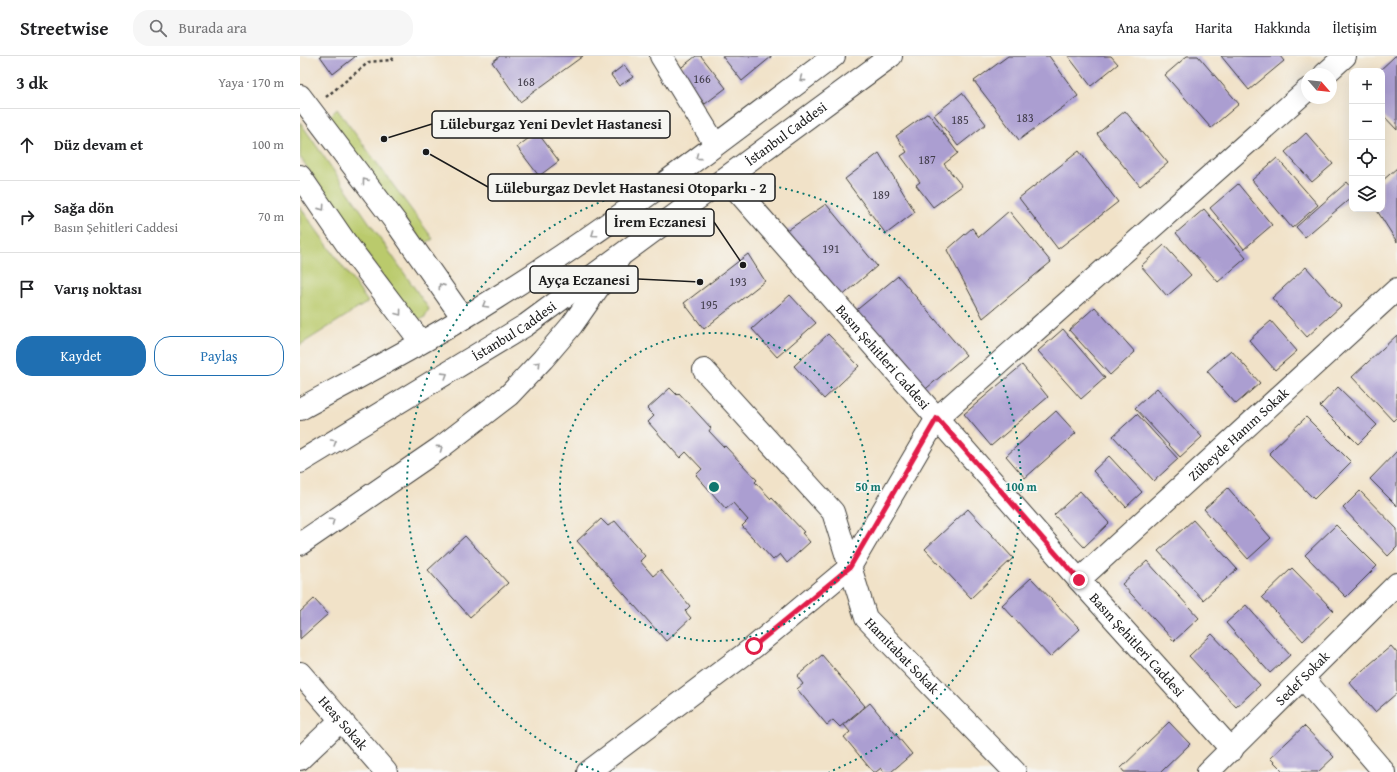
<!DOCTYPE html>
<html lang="tr">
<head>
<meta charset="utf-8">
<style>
  body { margin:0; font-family:"Gentium Book Plus",serif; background:#f6f6f6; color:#202124 }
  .controls { position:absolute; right:12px; top:12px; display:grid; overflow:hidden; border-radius:8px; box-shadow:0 4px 16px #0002 }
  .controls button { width:36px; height:36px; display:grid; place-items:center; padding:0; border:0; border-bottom:1px solid #e0e0e0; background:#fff; color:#202124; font:20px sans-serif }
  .compass { position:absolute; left:1001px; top:12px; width:36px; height:36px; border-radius:50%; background:#fff; box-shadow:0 4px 16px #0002; rotate:118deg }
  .stop { position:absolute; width:12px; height:12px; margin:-9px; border:3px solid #e11d48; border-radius:50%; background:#fff }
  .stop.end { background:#e11d48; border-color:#fff; box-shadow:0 1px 4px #0008 }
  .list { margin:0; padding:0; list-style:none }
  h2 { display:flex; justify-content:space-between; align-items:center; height:52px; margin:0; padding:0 16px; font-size:17px }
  h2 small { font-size:13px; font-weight:400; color:#757577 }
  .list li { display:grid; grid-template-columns:26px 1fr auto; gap:12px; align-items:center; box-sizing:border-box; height:72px; padding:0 16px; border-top:1px solid #e0e0e0 }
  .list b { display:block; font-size:15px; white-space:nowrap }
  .list p { margin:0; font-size:13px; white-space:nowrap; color:#757577 }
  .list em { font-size:13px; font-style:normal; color:#757577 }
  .actions { display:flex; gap:8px; padding:12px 16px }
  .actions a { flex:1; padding:9px 0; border:1px solid #1f6fb2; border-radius:16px; text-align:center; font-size:14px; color:#1f6fb2 }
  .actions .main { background:#1f6fb2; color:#fff }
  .icon { flex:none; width:22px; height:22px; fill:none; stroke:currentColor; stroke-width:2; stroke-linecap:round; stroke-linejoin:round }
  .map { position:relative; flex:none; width:1097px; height:716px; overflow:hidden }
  header { display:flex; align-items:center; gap:24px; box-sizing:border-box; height:56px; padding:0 20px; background:#fff; border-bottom:1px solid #e0e0e0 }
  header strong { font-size:19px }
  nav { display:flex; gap:22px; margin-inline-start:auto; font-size:14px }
  .search { width:280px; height:36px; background:#f6f6f6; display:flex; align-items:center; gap:10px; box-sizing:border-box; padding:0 14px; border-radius:16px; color:#757577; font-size:15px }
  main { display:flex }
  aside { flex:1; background:#fff }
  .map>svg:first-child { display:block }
  .green { fill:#baca6c; stroke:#6b7344 }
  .building { fill:#ab9ed1 }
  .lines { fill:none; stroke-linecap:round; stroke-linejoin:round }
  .minor-casing { stroke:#3c3a36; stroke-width:24 }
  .highway-casing { stroke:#3c3a36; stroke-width:24 }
  .path { stroke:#3c3a36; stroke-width:2.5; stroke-dasharray:3 3; stroke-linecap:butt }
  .minor { stroke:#fff; stroke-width:22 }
  .highway { stroke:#fff; stroke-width:22 }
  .oneway { stroke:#999 }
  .route { stroke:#e11d48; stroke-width:5 }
  .ring { fill:none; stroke:#0f766e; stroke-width:2; stroke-dasharray:2 4 }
  .labels { text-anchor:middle; stroke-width:3.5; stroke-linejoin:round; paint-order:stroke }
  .number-label { font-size:12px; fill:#403c49 }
  .street-label { font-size:14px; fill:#1c1c1c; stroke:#f6f6f2 }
  .centre { fill:#0f766e; stroke:#f6f6f2; stroke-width:2 }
  .ring-label { font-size:12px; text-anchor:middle; font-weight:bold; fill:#0f766e; stroke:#f6f6f2; stroke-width:3.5; stroke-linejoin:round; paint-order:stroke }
  .leader { fill:none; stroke:#1c1c1c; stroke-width:1.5 }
  .callout-dot { fill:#1c1c1c; stroke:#f6f6f2; stroke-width:1.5 }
  .callout { fill:#f6f6f2; stroke:#1c1c1c; stroke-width:1.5 }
  .callout-label { font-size:15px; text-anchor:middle; font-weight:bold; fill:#1c1c1c }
</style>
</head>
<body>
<header>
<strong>Streetwise</strong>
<div class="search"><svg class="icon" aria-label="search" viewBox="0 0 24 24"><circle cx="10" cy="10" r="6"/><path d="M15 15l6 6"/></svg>Burada ara</div>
<nav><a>Ana sayfa</a><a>Harita</a><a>Hakkında</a><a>İletişim</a></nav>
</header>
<main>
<aside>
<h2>3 dk<small>Yaya · 170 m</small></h2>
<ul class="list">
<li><svg class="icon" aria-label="ahead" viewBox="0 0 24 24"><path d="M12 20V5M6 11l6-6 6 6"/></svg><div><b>Düz devam et</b></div><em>100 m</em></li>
<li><svg class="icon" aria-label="right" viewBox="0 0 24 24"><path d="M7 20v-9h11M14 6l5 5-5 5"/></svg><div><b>Sağa dön</b><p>Basın Şehitleri Caddesi</p></div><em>70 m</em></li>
<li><svg class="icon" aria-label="arrive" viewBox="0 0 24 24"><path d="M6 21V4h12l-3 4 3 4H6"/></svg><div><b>Varış noktası</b></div></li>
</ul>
<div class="actions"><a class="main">Kaydet</a><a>Paylaş</a></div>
</aside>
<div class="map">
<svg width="1097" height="716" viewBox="0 0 1097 716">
  <rect width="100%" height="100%" fill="#f6f6f2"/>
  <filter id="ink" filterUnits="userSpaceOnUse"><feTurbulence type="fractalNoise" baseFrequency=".025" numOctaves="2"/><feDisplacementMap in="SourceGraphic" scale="8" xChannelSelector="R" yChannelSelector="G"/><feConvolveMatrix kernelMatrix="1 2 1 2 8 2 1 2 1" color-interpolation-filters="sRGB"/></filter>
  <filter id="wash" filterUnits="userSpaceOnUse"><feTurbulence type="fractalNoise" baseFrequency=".012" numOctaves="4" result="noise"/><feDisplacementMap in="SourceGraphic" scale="16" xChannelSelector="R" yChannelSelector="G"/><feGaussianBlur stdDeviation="0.9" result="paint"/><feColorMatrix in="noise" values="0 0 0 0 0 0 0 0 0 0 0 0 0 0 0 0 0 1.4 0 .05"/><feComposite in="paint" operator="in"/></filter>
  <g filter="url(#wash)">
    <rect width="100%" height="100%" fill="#f1e2c8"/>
    <g class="green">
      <path d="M37,53L133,183L124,188L27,63Z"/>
      <path d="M0,66L129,253L124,262L113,264L0,101Z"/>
      <path d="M0,151L68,246L0,289Z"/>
    </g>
    <g id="blocks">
      <g class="building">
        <path d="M20,0H56L33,18Z"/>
        <path d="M200,0H283L220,46L192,6Z"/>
        <path d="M396,0H401L426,32L405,48L378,14Z"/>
        <path d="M422,0H471V1L442,25Z"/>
        <path d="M708,0H749L778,40L719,84L674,25Z"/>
        <path d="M768,0H811L818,8L791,30Z"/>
        <path d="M887,0H898L939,48L911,72L865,19Z"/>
        <path d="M921,0H980L984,5L949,34Z"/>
        <path d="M1095,0H1097V74L1082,58V15H1079Z"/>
        <path d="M324,9L333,21L319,30L311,19Z"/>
        <path d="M662,37L686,68L658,90L634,59Z"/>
        <path d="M825,55L868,107L840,130L797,78Z"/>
        <path d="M628,57L658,97L644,108L662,130L633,151L616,129L620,126L601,100L607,96L596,80Z"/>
        <path d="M237,76L259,105L239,120L217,91Z"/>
        <path d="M1006,77L1033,108L1012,126L985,96Z"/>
        <path d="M779,95L818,146L758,193L719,142Z"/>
        <path d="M579,97L615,156L586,178L545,123Z"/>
        <path d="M977,102L1018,149L992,172L952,124Z"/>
        <path d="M1097,112V186L1076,153H1082V125Z"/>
        <path d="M1047,126L1052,132V141L1005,181L996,171Z"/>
        <path d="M938,128L972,169L944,193L910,152Z"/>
        <path d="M526,148L577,210L540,242L485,176Z"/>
        <path d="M904,153L946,202L918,226L876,177Z"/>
        <path d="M709,155L751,206L683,262L647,194L672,172L679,181Z"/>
        <path d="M864,189L891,219L867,240L841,210Z"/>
        <path d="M448,198L465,225L404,273L384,247Z"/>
        <path d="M1006,211L1041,250L1007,281L972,242Z"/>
        <path d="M598,220L666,299L621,337L553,257Z"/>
        <path d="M490,239L516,267L477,301L452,273Z"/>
        <path d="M795,251L835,296L810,319L769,274Z"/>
        <path d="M971,265L997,295L975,314L949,284Z"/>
        <path d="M763,273L805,322L781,343L738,295Z"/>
        <path d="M528,278L559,310L524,343L494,310Z"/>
        <path d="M1097,279V361L1093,365L1052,321Z"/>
        <path d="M931,294L960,327L936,348L907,315Z"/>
        <path d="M722,309L748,341L691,390L664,358Z"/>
        <path d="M1038,331L1077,369L1058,388L1020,350Z"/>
        <path d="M370,332L377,339L379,337L411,372L409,375L424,391L425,390L457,424L455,426L471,443L472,442L504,476L502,477L510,486L487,507L480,498L473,504L442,470L448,464L433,447L426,453L396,419L402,413L386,396L380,402L348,366L354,360L347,353Z"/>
        <path d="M857,332L902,381L880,401L835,352Z"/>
        <path d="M756,355L776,377L725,422L706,400Z"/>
        <path d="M837,358L878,403L854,425L813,380Z"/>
        <path d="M1006,361L1051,406L1014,443L969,397Z"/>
        <path d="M1097,395V450L1070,423Z"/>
        <path d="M809,400L842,436L826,451L793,415Z"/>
        <path d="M928,432L971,482L948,503L904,453Z"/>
        <path d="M780,435L809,467L784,491L754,459Z"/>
        <path d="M1060,435L1097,473V491L1088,500L1043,452Z"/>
        <path d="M668,453L713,502L671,542L625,493Z"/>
        <path d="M301,463L308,470L315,465L345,500L340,505L353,520L360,514L390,550L385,555L391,562L366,585L277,485Z"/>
        <path d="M893,464L937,513L903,544L858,495Z"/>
        <path d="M1036,469L1077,510L1046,541L1005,499Z"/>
        <path d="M165,480L208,527L170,561L128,514Z"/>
        <path d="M847,505L899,562L874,585L822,528Z"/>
        <path d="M992,512L1034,555L1003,585L962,541Z"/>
        <path d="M731,522L780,573L750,601L702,549Z"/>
        <path d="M14,543L28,558L0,583V556Z"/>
        <path d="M946,549L990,599L970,617L926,567Z"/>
        <path d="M912,578L960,629L936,651L889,600Z"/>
        <path d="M1091,590L1097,597V637L1075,656L1049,626Z"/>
        <path d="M522,599L565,650L540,671L533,664L527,669L497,633L503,628L497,620Z"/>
        <path d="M570,647L612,698L591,716H584L581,712L576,716H573L544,681L550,676L544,669Z"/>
        <path d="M869,666L890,688L861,716H824L821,712Z"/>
        <path d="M1004,670L1034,701L1018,716H984L970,702Z"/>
      </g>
    </g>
  </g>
  <g filter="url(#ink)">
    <use href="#blocks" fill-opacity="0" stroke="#3c3a36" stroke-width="1"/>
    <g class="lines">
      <defs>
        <g id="minor">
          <path d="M361,0L415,88"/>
          <path d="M1025,18L1045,0"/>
          <path d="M0,40L97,168L163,262"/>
          <path d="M0,120L46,187L121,286"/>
          <path id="s1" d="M426,122L779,524L932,694"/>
          <path id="s2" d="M404,314L533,456L566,562L715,716"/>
          <path d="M0,488L140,392L209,339L243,303L272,269L319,202"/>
          <path id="s3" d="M779,524L1097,233"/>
          <path id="s4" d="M0,617L86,716"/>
          <path d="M1003,622L1084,716"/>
          <path d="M0,703L41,664"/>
          <path d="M288,716L454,591L550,511L637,362L1007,34"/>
          <path id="s5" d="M908,716L1097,528"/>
        </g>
        <g id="highway">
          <path d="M0,353C66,317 133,282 196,242C314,169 423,83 534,0"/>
          <path id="s6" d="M0,406L226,269L591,0"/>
        </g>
      </defs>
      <use href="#minor" class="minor-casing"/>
      <use href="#highway" class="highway-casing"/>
      <path class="path" d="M26,41L69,6L92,4L94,0"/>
      <use href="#minor" class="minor"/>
      <use href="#highway" class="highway"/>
    </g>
    <defs><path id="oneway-chevron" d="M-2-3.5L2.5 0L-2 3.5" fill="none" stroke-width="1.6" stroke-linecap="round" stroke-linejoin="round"/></defs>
    <g class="oneway">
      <use href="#oneway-chevron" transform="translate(502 23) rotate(143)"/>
      <use href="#oneway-chevron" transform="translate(398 101) rotate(143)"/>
      <use href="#oneway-chevron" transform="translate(65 125) rotate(-127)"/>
      <use href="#oneway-chevron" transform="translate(22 152) rotate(55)"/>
      <use href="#oneway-chevron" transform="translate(294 178) rotate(145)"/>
      <use href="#oneway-chevron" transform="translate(141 230) rotate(-125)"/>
      <use href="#oneway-chevron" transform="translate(185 249) rotate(150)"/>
      <use href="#oneway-chevron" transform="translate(99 257) rotate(53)"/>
      <use href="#oneway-chevron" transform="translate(238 308) rotate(-47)"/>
      <use href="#oneway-chevron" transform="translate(145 319) rotate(-32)"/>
      <use href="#oneway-chevron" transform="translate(34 386) rotate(-31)"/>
      <use href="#oneway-chevron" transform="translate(140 392) rotate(-36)"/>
      <use href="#oneway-chevron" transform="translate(32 465) rotate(-35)"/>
    </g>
  </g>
  <g class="lines" filter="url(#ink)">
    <path class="route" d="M454,590L550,511L637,362L779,524"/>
  </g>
  <g class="ring">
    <circle cx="414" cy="431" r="154"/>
    <path d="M299 716A307 307 0 1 1 529 716"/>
  </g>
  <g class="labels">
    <g class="number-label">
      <text x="402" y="27">166</text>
      <text x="226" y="30">168</text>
      <text x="725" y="66">183</text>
      <text x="660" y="68">185</text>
      <text x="627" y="108">187</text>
      <text x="581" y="143">189</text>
      <text x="531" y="197">191</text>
      <text x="438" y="230">193</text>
      <text x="409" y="253">195</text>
    </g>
    <g class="street-label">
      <text dy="5" stroke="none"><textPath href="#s6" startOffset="587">İstanbul Caddesi</textPath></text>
      <text dy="5" stroke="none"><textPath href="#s6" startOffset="251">İstanbul Caddesi</textPath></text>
      <text dy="5" stroke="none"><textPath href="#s1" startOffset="238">Basın Şehitleri Caddesi</textPath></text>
      <text dy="5" stroke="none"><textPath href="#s3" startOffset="216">Zübeyde Hanım Sokak</textPath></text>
      <text dy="5" stroke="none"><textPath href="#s1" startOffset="622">Basın Şehitleri Caddesi</textPath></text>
      <text dy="5" stroke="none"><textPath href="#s2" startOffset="355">Hamitabat Sokak</textPath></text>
      <text dy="5" stroke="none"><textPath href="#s5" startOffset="133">Sedef Sokak</textPath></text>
      <text dy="5" stroke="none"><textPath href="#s4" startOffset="66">Heaş Sokak</textPath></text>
    </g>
  </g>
  <circle cx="414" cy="431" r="6" class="centre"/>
  <g class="ring-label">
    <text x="568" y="435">50 m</text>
    <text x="721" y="435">100 m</text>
  </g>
  <path class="leader" d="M84 83L132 68M126 96L188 131M443 209L414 166M400 226L338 223"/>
  <g class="callout-dot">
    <circle cx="84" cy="83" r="4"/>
    <circle cx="126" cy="96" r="4"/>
    <circle cx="443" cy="209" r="4"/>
    <circle cx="400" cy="226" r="4"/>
  </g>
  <g class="callout">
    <rect x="132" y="55" width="238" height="27" rx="4"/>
    <rect x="188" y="118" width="287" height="27" rx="4"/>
    <rect x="306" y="153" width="108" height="27" rx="4"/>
    <rect x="230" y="210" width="108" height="27" rx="4"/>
  </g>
  <g class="callout-label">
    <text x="251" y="73">Lüleburgaz Yeni Devlet Hastanesi</text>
    <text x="331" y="137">Lüleburgaz Devlet Hastanesi Otoparkı - 2</text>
    <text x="360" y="171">İrem Eczanesi</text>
    <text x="284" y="229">Ayça Eczanesi</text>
  </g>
</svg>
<div class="controls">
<button>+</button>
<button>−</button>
<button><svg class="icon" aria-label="locate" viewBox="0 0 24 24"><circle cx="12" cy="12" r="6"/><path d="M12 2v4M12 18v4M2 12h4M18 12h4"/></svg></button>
<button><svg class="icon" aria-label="layers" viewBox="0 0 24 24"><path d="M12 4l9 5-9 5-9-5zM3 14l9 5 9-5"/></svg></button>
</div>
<svg class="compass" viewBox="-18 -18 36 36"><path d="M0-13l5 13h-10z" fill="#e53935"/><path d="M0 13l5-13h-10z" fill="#757577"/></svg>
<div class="stop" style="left:454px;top:590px"></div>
<div class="stop end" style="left:779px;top:524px"></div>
</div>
</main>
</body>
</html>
